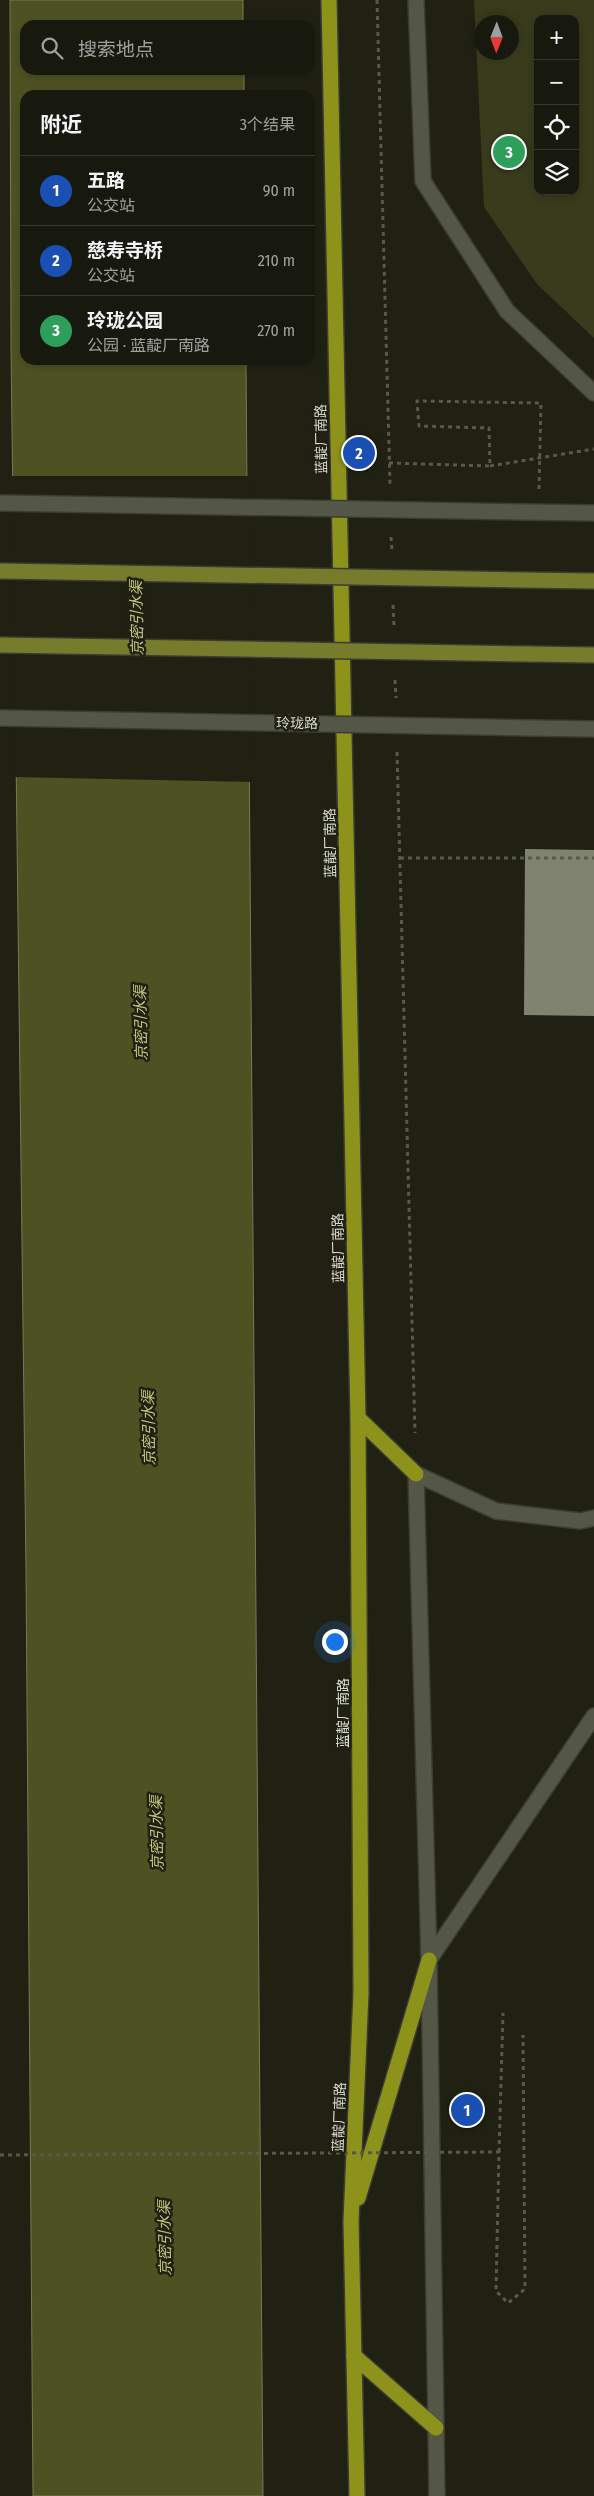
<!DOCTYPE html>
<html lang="zh">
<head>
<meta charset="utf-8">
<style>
  body { margin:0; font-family:"Fira Sans Condensed","Noto Sans SC",sans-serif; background:#212217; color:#f1f3f6 }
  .controls { position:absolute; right:15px; top:15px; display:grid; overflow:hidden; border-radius:10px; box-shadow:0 2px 8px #0003 }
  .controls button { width:45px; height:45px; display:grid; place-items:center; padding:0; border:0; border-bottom:1px solid #36382e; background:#18190e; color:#f1f3f6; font:25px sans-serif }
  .compass { position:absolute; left:474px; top:15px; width:45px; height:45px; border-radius:50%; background:#18190e; box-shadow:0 2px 8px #0003; rotate:181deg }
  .you { position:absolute; left:334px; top:1641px; width:18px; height:18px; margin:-12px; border:4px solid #fff; border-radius:50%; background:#1a73e8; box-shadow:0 0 0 8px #1a73e833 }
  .badge { display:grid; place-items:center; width:32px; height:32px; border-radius:50%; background:#b9abf7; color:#fff; font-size:16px; font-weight:700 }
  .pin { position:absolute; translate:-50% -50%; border:2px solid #fff; box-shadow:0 1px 5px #0006 }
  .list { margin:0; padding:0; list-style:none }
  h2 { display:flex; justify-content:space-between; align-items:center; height:65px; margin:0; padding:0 20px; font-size:21px }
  h2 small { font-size:16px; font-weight:400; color:#9fa09e }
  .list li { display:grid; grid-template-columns:32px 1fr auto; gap:15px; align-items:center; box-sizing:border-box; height:70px; padding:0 20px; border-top:1px solid #36382e }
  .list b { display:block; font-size:19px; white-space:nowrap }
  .list p { margin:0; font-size:16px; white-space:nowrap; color:#9fa09e }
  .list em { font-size:16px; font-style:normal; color:#9fa09e }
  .icon { flex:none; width:28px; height:28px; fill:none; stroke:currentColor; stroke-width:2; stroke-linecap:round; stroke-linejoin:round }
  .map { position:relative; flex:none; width:594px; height:2496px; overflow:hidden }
  .search { position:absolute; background:#18190e; box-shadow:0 2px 8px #0003; left:20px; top:20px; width:295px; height:55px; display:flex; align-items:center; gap:12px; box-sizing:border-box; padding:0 18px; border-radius:15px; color:#9fa09e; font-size:19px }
  .panel { position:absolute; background:#18190e; box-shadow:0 2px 8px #0003; left:20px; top:90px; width:295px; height:275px; border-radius:15px }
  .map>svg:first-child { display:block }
  .green { fill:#393b1d; fill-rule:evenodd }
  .water { fill:#4e5223; stroke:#777a57 }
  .pier { fill:#202113 }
  .building { fill:#818371 }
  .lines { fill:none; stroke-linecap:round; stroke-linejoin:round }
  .minor-casing { stroke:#3b3c33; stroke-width:18 }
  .major-casing { stroke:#3b3c33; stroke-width:18 }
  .highway-casing { stroke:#3b3c33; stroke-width:18 }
  .path { stroke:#58594d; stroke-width:3; stroke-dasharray:4 4; stroke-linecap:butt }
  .minor { stroke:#555746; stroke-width:15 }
  .major { stroke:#777b2c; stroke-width:15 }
  .highway { stroke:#8d931a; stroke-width:15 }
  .minor-bridge-casing { stroke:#3b3c33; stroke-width:18; stroke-linecap:butt }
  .major-bridge-casing { stroke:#3b3c33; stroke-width:18; stroke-linecap:butt }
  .path-bridge { stroke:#58594d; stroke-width:3; stroke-dasharray:4 4; stroke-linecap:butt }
  .minor-bridge { stroke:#555746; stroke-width:15 }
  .major-bridge { stroke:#777b2c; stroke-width:15 }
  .labels { text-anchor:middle; stroke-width:5; stroke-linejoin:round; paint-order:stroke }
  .street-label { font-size:14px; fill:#d8d9d0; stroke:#202113 }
  .water-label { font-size:15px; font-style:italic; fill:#c0c77c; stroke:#202113 }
</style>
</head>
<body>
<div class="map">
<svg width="594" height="2496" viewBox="0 0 594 2496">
  <rect width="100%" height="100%" fill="#202113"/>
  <path class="green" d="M474,0H594V338L537,284L484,207ZM538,19H575V191H538ZM482,22H512V52H482Z"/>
  <path class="water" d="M10,0H243V25H25V70H244V95H25V360H246L263,2496H33L26,1571L11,348Z"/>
  <path class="pier" d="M10,476H250L252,782L14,777Z"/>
  <path class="building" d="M525,849L594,850V1016L524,1015Z"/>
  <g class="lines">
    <defs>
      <g id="minor">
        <path d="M416,0L423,181L507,311L594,393"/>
        <path d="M524,512L594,513"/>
        <path d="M530,728L594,729"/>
        <path d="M429,1960L594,1716"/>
        <path d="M437,2496L429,1960L416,1474L496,1511L580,1521L594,1518"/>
      </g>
      <g id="major">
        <path d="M523,580L594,581"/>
        <path d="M529,654L594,655"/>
      </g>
      <g id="highway">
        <path d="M329,0L358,1418L361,1993L351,2221L357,2496"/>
        <path d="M358,1418L416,1474"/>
        <path d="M358,2198L429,1960"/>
        <path d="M354,2356L436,2428"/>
      </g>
    </defs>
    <use href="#minor" class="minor-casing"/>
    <use href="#major" class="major-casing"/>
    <use href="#highway" class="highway-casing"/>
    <g class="path">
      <path d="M377,0L390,484"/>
      <path d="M389,463L490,466L489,428L419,426L417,401L541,403"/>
      <path d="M490,466L594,449"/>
      <path d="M391,537L392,551"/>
      <path d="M393,605L394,626"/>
      <path d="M395,680L396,698"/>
      <path d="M397,752L415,1433"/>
      <path d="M400,858H594"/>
      <path d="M499,2152L503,2013"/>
    </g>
    <use href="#minor" class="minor"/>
    <use href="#major" class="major"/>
    <use href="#highway" class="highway"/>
    <defs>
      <g id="minor-bridge">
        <path d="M0,503L524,512"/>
        <path d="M0,718L530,728"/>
      </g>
      <g id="major-bridge">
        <path d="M0,571L523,580"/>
        <path d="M0,645L529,654"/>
      </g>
    </defs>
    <use href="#minor-bridge" class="minor-bridge-casing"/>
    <use href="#major-bridge" class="major-bridge-casing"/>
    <g class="path-bridge">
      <path d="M539,489L541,403"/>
      <path d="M0,2155L499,2152L496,2291L508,2303L525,2289L523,2035"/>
    </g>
    <use href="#minor-bridge" class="minor-bridge"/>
    <use href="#major-bridge" class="major-bridge"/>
  </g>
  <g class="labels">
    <g class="street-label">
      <text transform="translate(321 439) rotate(-91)" y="5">蓝靛厂南路</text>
      <text transform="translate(297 723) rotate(1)" y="5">玲珑路</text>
      <text transform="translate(330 843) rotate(-91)" y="5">蓝靛厂南路</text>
      <text transform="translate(338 1248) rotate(-91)" y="5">蓝靛厂南路</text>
      <text transform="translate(343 1713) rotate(-90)" y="5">蓝靛厂南路</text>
      <text transform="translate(339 2117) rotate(-88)" y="5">蓝靛厂南路</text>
    </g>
    <g class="water-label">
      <text transform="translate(137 618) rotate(-91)" y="5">京密引水渠</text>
      <text transform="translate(141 1023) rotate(-91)" y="5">京密引水渠</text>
      <text transform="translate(149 1428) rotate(-91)" y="5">京密引水渠</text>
      <text transform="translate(157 1833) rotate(-91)" y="5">京密引水渠</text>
      <text transform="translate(165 2238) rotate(-91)" y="5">京密引水渠</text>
    </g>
  </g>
</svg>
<div class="controls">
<button>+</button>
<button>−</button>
<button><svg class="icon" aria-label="locate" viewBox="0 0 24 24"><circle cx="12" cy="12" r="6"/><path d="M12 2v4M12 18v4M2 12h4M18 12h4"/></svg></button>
<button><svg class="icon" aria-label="layers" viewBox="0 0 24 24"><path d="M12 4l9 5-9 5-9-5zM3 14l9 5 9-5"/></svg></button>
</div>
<svg class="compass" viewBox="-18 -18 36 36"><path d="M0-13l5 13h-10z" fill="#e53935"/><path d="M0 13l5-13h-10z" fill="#9fa09e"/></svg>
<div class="you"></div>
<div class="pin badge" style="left:467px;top:2110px;background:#1a4fb4">1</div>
<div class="pin badge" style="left:359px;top:453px;background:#1a4fb4">2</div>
<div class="pin badge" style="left:509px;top:152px;background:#2e9e5b">3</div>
<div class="search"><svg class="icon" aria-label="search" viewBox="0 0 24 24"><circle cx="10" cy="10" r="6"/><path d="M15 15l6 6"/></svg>搜索地点</div>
<section class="panel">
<h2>附近<small>3个结果</small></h2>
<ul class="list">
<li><span class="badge" style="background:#1a4fb4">1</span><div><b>五路</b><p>公交站</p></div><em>90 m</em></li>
<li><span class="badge" style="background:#1a4fb4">2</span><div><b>慈寿寺桥</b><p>公交站</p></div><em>210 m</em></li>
<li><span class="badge" style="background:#2e9e5b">3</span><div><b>玲珑公园</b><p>公园 · 蓝靛厂南路</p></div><em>270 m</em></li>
</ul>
</section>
</div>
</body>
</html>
